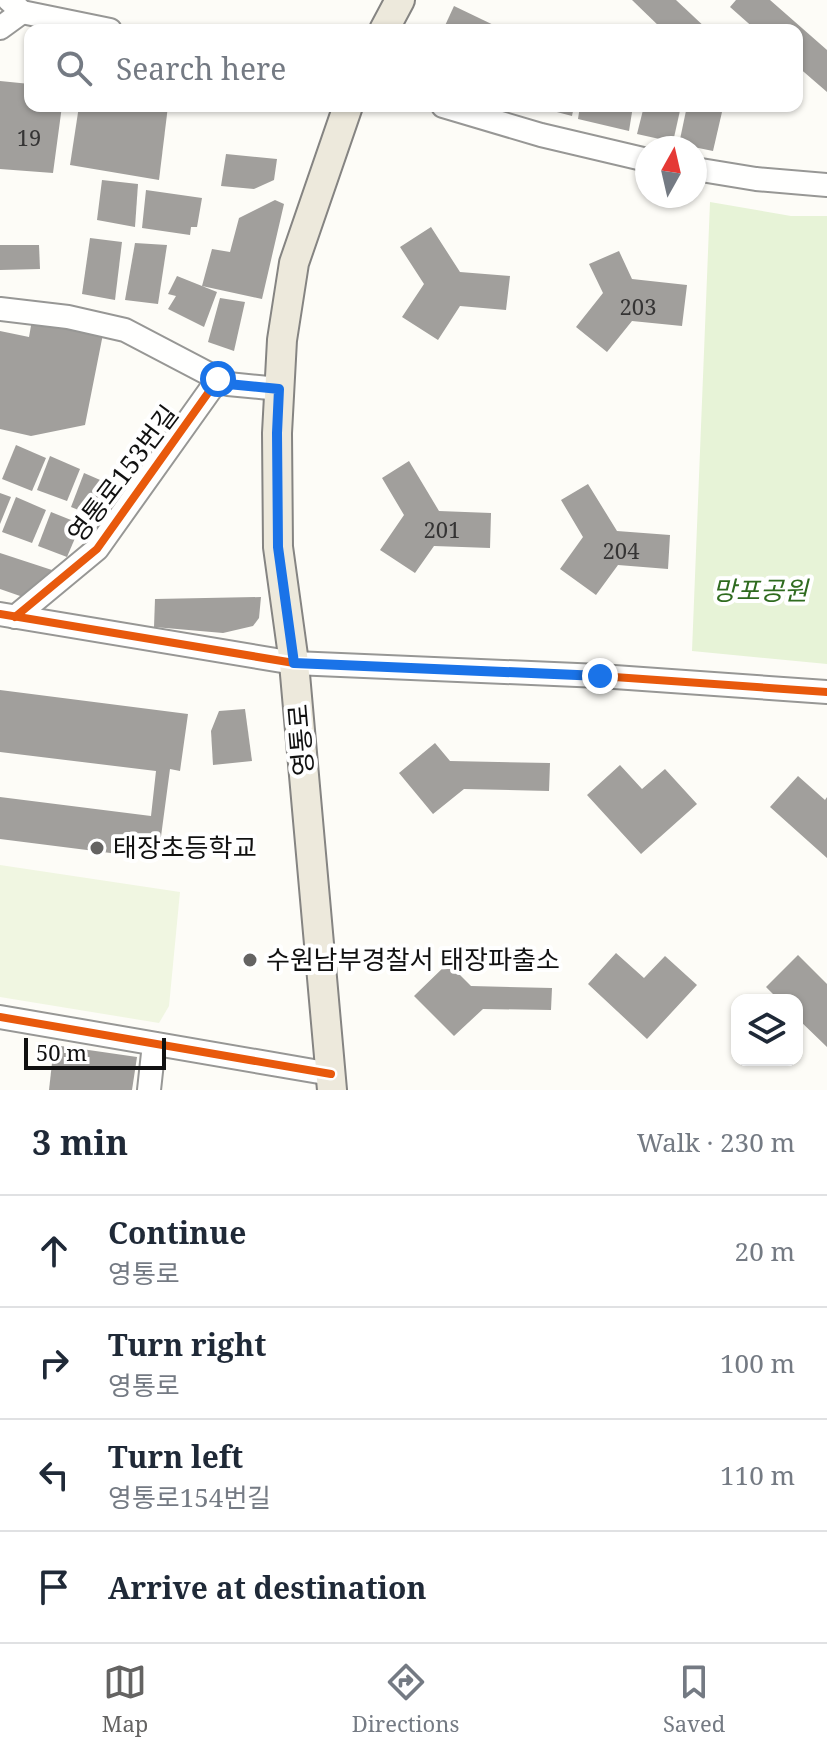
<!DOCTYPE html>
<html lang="en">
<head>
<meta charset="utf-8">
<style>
  body { margin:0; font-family:"Noto Serif","Noto Sans KR",serif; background:#f6f6f7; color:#1f2937 }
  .controls { position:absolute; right:24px; bottom:24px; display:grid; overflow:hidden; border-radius:16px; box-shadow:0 2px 6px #0004 }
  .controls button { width:72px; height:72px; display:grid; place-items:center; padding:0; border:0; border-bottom:2px solid #e0e1e3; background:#fff; color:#1f2937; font:40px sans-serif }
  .compass { position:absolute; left:635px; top:136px; width:72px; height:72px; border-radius:50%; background:#fff; box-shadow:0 2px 6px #0004; rotate:8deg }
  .scale { position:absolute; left:24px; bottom:20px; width:142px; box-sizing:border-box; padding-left:8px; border:4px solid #111; border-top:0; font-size:22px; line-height:28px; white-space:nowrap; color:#111; -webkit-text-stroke:6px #fff; paint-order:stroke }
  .stop { position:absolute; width:24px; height:24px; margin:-18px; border:6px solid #1a73e8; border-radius:50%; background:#fff }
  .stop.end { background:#1a73e8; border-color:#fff; box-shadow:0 2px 8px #0008 }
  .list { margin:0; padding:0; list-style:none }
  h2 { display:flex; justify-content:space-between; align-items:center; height:104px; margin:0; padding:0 32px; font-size:34px }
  h2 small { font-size:26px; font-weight:400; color:#747a83 }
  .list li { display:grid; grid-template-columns:52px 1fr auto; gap:24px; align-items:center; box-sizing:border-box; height:112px; padding:0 32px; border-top:2px solid #e0e1e3 }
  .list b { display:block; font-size:30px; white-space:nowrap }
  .list p { margin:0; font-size:26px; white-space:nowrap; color:#747a83 }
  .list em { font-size:26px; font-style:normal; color:#747a83 }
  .icon { flex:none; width:44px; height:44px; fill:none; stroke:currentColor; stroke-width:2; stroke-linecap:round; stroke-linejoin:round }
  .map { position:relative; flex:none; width:827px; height:1090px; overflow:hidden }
  .search { position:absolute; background:#fff; box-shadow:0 2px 6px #0004; left:24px; right:24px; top:24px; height:88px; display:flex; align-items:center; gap:20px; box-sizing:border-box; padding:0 28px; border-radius:16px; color:#747a83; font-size:30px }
  .sheet { height:552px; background:#fff }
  nav { display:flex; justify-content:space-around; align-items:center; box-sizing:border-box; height:112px; border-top:2px solid #e0e1e3; background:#fff; font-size:22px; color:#747a83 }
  nav a { display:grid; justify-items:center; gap:4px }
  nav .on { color:#646362 }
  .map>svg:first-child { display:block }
  .green { fill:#e7f3d7 }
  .pitch { fill:#f0f6e1 }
  .building { fill:#a19f9c }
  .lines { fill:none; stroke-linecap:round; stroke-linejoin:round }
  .minor-casing { stroke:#979795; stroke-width:26 }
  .major-casing { stroke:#858482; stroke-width:32 }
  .minor { stroke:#fffffe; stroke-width:22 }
  .major { stroke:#ede9dc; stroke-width:28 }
  .cycleway-casing { stroke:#fff; stroke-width:13 }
  .cycleway { stroke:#e8590c; stroke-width:8 }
  .route { stroke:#1a73e8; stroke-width:10 }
  .poi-dot { fill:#646362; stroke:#fff; stroke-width:3 }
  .labels { text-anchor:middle; stroke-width:8; stroke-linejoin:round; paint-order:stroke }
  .number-label { font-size:22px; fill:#353434 }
  .street-label { font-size:26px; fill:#111; stroke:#fff }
  .park-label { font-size:26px; font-style:italic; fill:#2f6b1f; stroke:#fff }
  .poi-label { font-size:26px; fill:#111; stroke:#fff; text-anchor:start }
</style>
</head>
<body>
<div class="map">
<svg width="827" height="1090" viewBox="0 0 827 1090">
  <rect width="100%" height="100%" fill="#fdfcf7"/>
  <path class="green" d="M710,202L791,216H827V664L692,651Z"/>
  <path class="pitch" d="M0,865L180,892L169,1006L159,1023L0,997Z"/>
  <g class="building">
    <path d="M632,0H676L708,30H663Z"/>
    <path d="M736,0H770L827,50V92L797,66V30H756L730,7Z"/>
    <path d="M454,6L504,30H443Z"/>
    <path d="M0,81L30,84V106H62L53,173L0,169Z"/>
    <path d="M79,106H168L159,180L70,165Z"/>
    <path d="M534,106H574L572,116Z"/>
    <path d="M580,106H633L629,131L578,119Z"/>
    <path d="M644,106H681L673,142L637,134Z"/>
    <path d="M687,106L722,112L713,151L679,144Z"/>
    <path d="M226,154L277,159L274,180L254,189L221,186Z"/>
    <path d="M102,180L138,184L135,227L97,220Z"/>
    <path d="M146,190L202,198L197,227H191L190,235L142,228Z"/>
    <path d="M275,200L284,204L262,299L202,286L217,292L204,327L168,309L176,296L168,294L177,276L202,286L212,249L230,252L239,218Z"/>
    <path d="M431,227L460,272L510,276L506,310L460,306L438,340L402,317L424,284L400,247Z"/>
    <path d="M90,238L122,242L115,300L82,294Z"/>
    <path d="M135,243L167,245L158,304L125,300Z"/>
    <path d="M0,245H39L40,269L0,270Z"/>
    <path d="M619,251L632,279L687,285L682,326L632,321L607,352L576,327L603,293L589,264Z"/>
    <path d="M220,298L245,302L234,351L208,342Z"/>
    <path d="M32,320L103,334L85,425L31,436L0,429V331L29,337Z"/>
    <path d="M16,445L46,458L32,491L2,479Z"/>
    <path d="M50,456L80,469L67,501L37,490Z"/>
    <path d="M409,461L439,511L491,513L490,548L434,546L415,573L380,550L404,515L382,478Z"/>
    <path d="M84,473L114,486L101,519L71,507Z"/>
    <path d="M588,484L617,531L670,535L668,569L618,565L596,595L560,569L583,537L561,500Z"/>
    <path d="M0,493L11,497L0,524Z"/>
    <path d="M16,497L46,510L32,543L2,532Z"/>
    <path d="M51,512L81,524L67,557L38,546Z"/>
    <path d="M0,553L55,571L23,597L0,589Z"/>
    <path d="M261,597L259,618L253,626L223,633L154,627L155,599Z"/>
    <path d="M0,690L188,714L180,771L170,769L158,859L0,839V797L151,816L156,771L0,752Z"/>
    <path d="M245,709L252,761L213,765L211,731L219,711Z"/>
    <path d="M435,743L450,761L550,763L549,791L464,789L433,814L399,773Z"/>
    <path d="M620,765L642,789L665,769L697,804L641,854L587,795Z"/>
    <path d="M798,776L825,800L827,797V858L770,807Z"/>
    <path d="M616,953L644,978L665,956L697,985L647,1039L588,984Z"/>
    <path d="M798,955L827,984V1047L797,1018V1000H779L766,987Z"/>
    <path d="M448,963L471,986L552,988L551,1010L483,1009L454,1036L414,996Z"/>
    <path d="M54,1045L137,1057L132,1090H49Z"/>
  </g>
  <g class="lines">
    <defs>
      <g id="minor">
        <path d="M9,0L22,12L110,30"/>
        <path d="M0,28L22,12"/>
        <path d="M443,106L541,135L647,160"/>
        <path d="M695,169L756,179L827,185"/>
        <path d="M0,309L68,317L125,330L228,384L279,389"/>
        <path d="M0,614L294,663L600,676L827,692"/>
        <path d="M15,617L97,549L218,379"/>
        <path d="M0,1017L331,1074"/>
        <path d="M149,1090L154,1044"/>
      </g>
      <g id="major">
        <path d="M384,30L400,0"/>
        <path d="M332,1090L294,663L278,547L277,433L282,340L294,263L348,106"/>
      </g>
    </defs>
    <use href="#minor" class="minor-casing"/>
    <use href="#major" class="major-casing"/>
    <use href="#minor" class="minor"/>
    <use href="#major" class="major"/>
    <defs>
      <g id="cycleway">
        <path d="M0,614L294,663L600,676L827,692"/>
        <path d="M15,617L97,549L218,379"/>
        <path d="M0,1017L331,1074"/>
      </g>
    </defs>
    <use href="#cycleway" class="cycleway-casing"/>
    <use href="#cycleway" class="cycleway"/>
  </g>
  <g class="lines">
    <path class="route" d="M218,379L228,384L279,389L277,433L278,547L294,663L600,676"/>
  </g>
  <g class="poi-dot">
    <circle cx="97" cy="848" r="8"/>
    <circle cx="250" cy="960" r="8"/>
  </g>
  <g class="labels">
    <g class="number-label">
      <text x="29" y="146">19</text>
      <text x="638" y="315">203</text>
      <text x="442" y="538">201</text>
      <text x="621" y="559">204</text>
    </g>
    <g class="street-label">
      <text transform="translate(123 474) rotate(-53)" y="9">영통로153번길</text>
      <text transform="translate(301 740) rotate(-95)" y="9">영통로</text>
    </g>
    <g class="park-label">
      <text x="760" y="600">망포공원</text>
    </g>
    <g class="poi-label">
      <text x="113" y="857">태장초등학교</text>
      <text x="266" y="969">수원남부경찰서 태장파출소</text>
    </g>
  </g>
</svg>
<div class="controls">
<button><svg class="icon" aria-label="layers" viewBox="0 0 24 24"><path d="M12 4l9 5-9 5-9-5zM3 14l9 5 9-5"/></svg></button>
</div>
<svg class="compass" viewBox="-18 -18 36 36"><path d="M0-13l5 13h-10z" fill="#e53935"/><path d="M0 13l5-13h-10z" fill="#747a83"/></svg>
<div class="scale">50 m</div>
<div class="stop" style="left:218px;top:379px"></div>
<div class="stop end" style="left:600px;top:676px"></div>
<div class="search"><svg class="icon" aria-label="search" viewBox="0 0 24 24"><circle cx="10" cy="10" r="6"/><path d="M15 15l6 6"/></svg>Search here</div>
</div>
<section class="sheet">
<h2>3 min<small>Walk · 230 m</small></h2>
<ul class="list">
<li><svg class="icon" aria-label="ahead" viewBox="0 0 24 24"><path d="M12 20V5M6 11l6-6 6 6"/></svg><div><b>Continue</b><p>영통로</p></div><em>20 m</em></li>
<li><svg class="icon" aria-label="right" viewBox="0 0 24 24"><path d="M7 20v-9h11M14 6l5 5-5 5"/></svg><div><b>Turn right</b><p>영통로</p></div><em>100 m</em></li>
<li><svg class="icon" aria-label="left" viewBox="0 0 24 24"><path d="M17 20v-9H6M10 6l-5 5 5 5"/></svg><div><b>Turn left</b><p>영통로154번길</p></div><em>110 m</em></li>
<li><svg class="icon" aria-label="arrive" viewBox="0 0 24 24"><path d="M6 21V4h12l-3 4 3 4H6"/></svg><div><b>Arrive at destination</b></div></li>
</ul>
</section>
<nav>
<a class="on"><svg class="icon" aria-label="map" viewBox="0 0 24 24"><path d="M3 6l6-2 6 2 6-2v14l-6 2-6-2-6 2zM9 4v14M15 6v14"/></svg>Map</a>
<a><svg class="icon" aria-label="directions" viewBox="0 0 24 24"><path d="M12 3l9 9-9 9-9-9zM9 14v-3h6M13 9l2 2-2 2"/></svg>Directions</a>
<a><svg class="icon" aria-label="saved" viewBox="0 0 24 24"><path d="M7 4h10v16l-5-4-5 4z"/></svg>Saved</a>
</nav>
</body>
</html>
